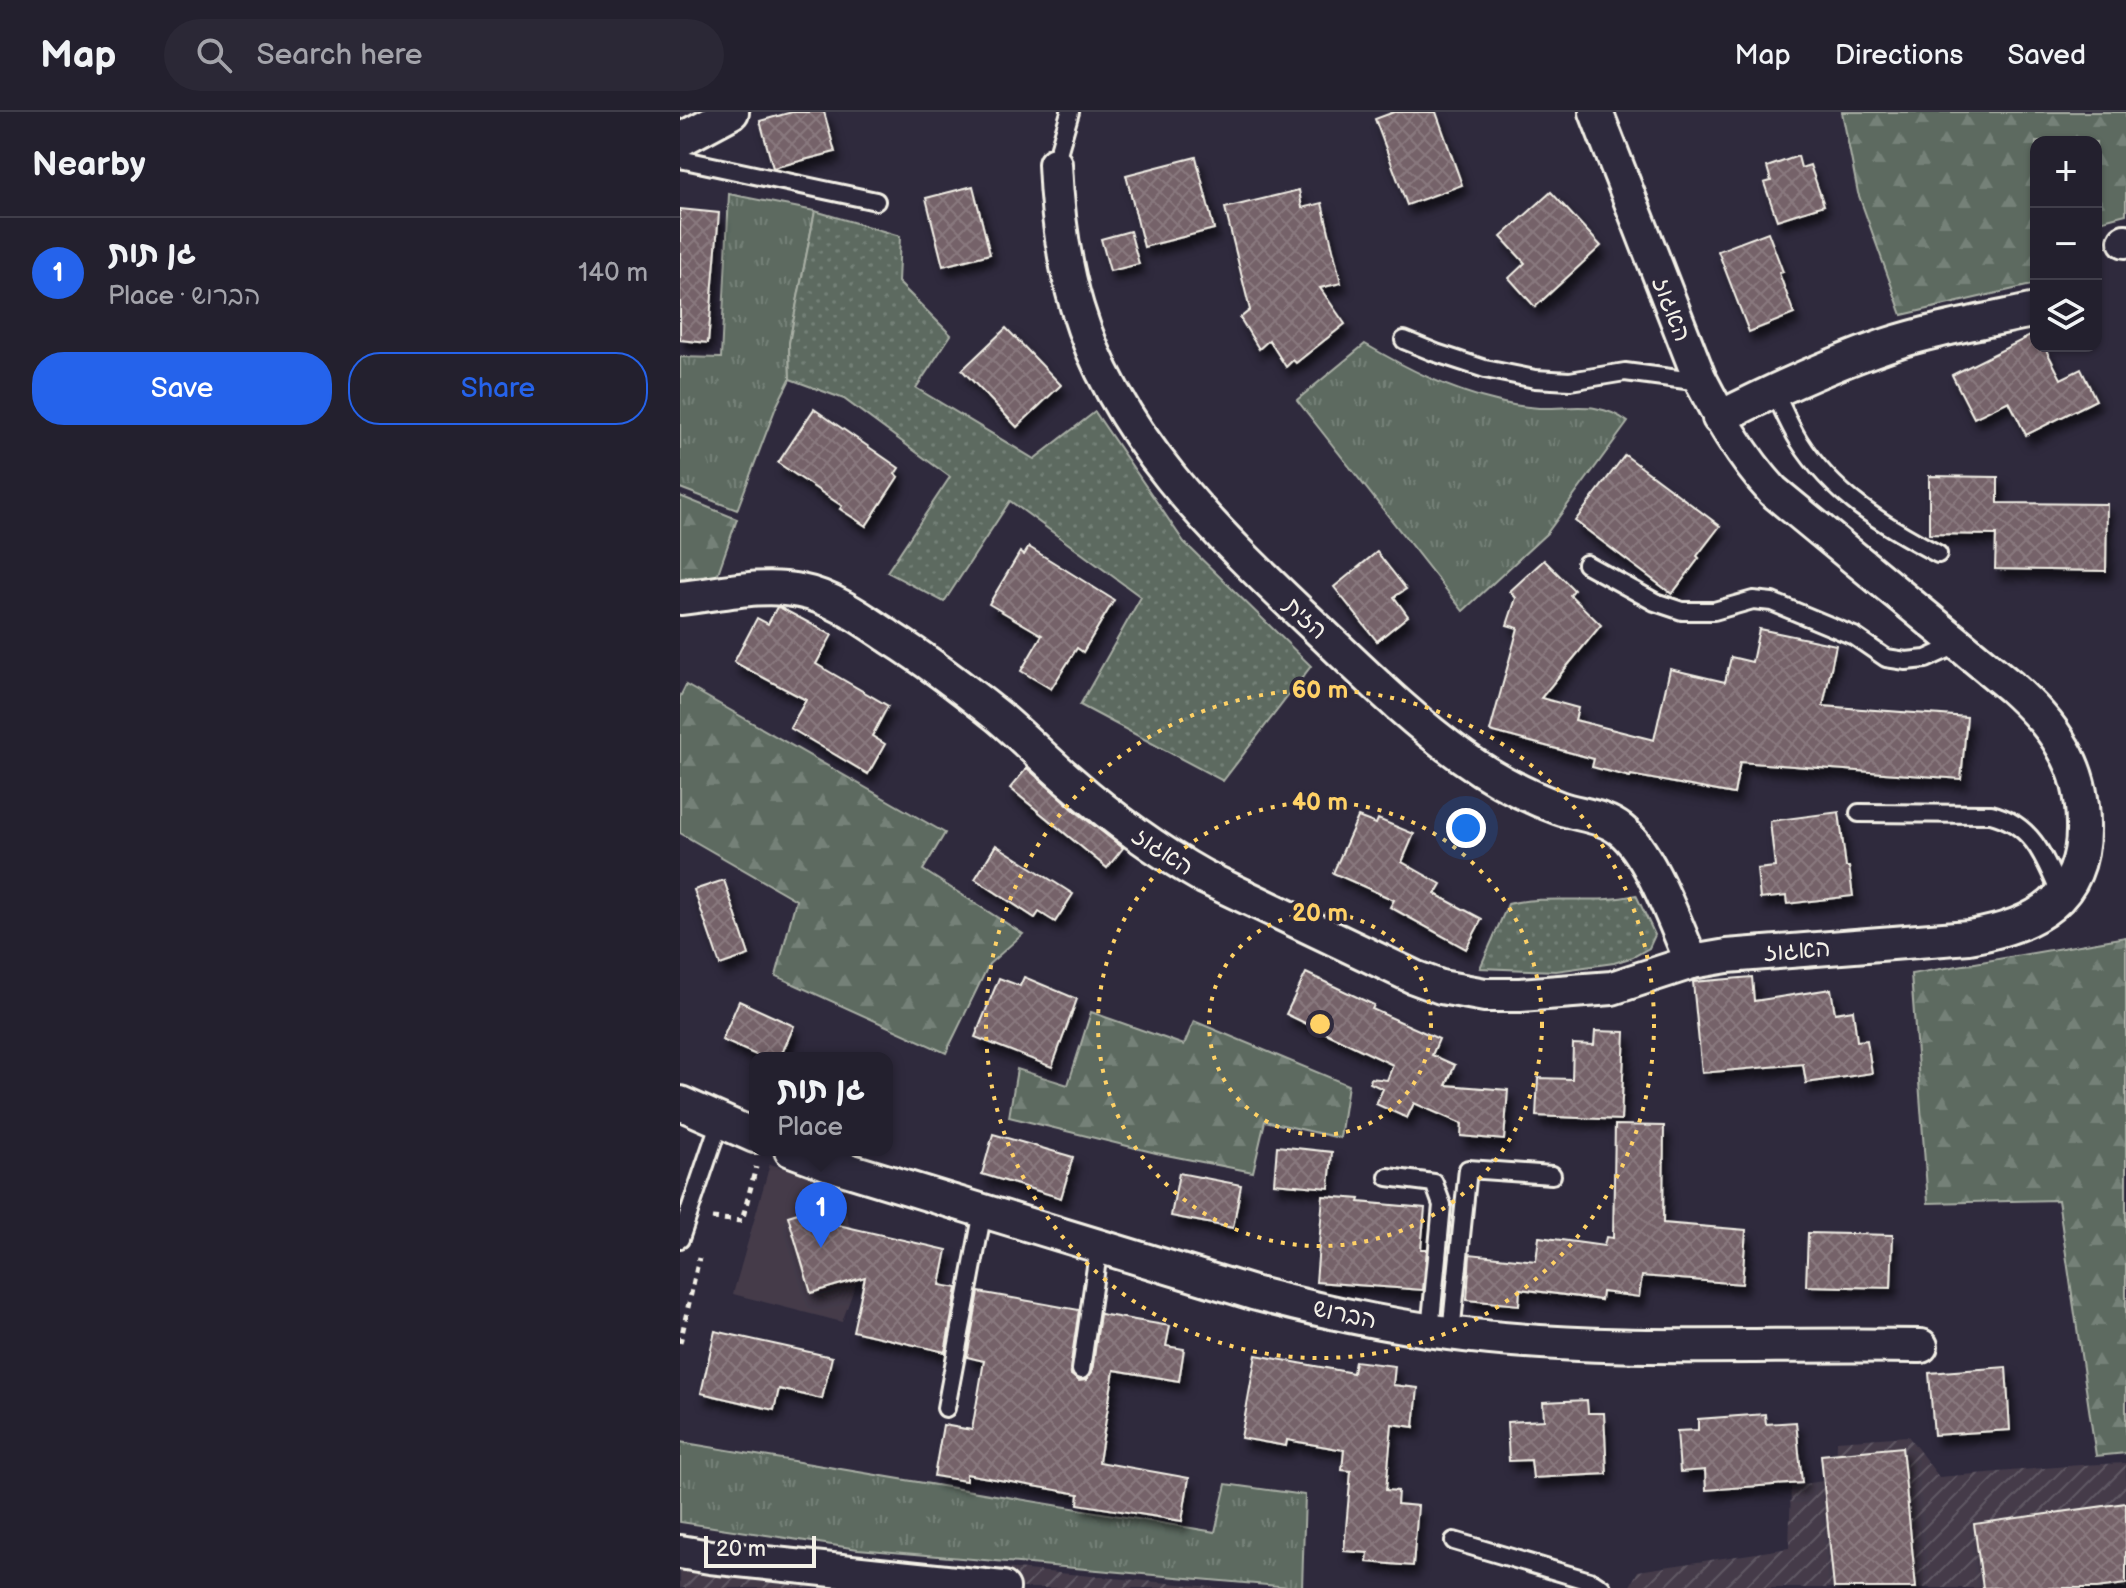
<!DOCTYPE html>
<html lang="en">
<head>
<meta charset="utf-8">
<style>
  body { margin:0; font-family:"Balsamiq Sans","Playpen Sans Hebrew",sans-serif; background:#2b2836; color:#f1f3f6 }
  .controls { position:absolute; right:24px; top:24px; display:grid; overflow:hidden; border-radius:16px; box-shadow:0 2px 6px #0004 }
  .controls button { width:72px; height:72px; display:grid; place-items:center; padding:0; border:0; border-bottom:2px solid #403e4a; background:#23202e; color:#f1f3f6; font:40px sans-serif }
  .scale { position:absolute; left:24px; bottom:20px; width:112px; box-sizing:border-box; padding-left:8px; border:4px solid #f4f1e8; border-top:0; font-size:22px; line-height:28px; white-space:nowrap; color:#f4f1e8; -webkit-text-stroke:6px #2f2a3d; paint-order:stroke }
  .you { position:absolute; left:786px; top:716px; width:28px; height:28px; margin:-20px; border:6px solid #fff; border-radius:50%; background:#1a73e8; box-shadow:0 0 0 12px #1a73e833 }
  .badge { display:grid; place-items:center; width:52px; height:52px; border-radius:50%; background:#2563eb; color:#fff; font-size:26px; font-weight:700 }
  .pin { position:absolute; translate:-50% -66px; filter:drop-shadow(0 2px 4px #0008) }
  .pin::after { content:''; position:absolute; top:42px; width:28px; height:24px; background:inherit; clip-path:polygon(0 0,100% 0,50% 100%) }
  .popup { position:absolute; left:69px; top:940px; width:144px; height:104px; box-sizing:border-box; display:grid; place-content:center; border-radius:16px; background:#23202e; filter:drop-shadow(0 2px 6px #0005); font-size:26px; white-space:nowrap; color:#a3a3aa }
  .popup b { font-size:30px; color:#f1f3f6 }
  .popup::after { content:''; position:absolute; left:50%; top:100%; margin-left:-16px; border:16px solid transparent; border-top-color:#23202e }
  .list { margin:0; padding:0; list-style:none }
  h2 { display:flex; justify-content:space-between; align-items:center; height:104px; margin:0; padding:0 32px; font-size:34px }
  h2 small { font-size:26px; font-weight:400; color:#a3a3aa }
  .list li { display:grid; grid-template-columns:52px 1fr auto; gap:24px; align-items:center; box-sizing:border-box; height:112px; padding:0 32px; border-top:2px solid #403e4a }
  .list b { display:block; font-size:30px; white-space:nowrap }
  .list p { margin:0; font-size:26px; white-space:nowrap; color:#a3a3aa }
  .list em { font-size:26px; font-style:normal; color:#a3a3aa }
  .actions { display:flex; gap:16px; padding:24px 32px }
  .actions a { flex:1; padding:18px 0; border:2px solid #2563eb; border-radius:32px; text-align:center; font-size:28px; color:#2563eb }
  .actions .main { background:#2563eb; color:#fff }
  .icon { flex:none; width:44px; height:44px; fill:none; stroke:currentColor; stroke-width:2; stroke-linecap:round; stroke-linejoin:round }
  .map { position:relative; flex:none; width:1446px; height:1476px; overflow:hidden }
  header { display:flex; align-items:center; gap:48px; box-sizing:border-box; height:112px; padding:0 40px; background:#23202e; border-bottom:2px solid #403e4a }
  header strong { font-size:38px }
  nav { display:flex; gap:44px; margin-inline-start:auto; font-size:28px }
  .search { width:560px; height:72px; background:#2b2836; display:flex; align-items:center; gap:20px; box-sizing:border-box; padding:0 28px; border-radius:44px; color:#a3a3aa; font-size:30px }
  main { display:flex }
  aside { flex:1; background:#23202e }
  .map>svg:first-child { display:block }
  .built { fill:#443b4a }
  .industrial { fill:url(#industrial-furrows) }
  .grass { fill:url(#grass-tufts); stroke:#a8aea4; stroke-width:2 }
  .forest { fill:url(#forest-firs); stroke:#a8aea4; stroke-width:2 }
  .park { fill:url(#park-dots); stroke:#a8aea4; stroke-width:2 }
  .building { fill:url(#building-cross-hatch); stroke:#f4f1e8; stroke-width:2; filter:url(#shadow) }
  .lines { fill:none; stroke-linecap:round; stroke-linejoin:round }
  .lane-casing { stroke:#f4f1e8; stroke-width:22 }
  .street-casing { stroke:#f4f1e8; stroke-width:38 }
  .path { stroke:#f4f1e8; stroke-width:5; stroke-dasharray:6 6; stroke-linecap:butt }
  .lane { stroke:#2f2a3d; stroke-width:16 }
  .street { stroke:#2f2a3d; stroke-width:32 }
  .ring { fill:none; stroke:#ffd166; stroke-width:4; stroke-dasharray:4 8 }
  .labels { text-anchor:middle; stroke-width:7; stroke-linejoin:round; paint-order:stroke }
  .street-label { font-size:24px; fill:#f4f1e8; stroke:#2f2a3d }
  .centre { fill:#ffd166; stroke:#2f2a3d; stroke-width:4 }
  .ring-label { font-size:24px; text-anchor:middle; font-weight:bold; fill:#ffd166; stroke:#2f2a3d; stroke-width:7; stroke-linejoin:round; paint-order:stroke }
</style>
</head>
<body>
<header>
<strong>Map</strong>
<div class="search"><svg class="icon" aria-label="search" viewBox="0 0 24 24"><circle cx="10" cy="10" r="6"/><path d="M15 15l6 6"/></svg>Search here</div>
<nav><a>Map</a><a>Directions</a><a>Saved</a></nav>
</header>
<main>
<aside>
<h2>Nearby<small></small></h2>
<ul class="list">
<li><span class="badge">1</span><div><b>גן תות</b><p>Place · הברוש</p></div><em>140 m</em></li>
</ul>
<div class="actions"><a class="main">Save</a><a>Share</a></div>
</aside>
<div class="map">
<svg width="1446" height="1476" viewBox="0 0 1446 1476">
  <defs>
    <pattern id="industrial-furrows" width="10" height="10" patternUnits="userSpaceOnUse" patternTransform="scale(2)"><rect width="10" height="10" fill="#443b4a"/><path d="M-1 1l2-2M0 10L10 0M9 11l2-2" fill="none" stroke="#605864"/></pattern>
    <pattern id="grass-tufts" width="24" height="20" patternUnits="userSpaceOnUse" patternTransform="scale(2)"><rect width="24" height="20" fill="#5d6b61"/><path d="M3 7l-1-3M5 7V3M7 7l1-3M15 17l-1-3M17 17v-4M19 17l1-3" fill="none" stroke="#758178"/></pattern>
    <pattern id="forest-firs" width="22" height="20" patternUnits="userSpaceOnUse" patternTransform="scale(2)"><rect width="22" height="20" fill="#5d6b61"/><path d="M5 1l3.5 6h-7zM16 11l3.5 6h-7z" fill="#758178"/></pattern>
    <pattern id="park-dots" width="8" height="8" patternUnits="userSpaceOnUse" patternTransform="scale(2)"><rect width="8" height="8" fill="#5d6b61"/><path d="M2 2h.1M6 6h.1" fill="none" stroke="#758178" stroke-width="1.8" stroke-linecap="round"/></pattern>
    <pattern id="building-cross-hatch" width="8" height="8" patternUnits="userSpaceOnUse" patternTransform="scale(2)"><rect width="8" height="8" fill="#756269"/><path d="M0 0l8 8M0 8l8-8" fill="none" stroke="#89797e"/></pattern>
    <filter id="shadow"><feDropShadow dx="5" dy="9" stdDeviation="4" flood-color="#0009"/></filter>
  </defs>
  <rect width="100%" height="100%" fill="#2f2a3d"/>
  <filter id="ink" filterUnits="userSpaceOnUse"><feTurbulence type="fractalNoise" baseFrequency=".0125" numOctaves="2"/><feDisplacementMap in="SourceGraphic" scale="16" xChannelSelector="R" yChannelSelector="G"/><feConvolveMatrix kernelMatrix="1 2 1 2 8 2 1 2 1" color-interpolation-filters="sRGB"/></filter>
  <g filter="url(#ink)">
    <path class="built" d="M90,1052L158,1072L181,1158L162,1210L53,1182Z"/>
    <g class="industrial">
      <path d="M1228,1324L1259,1365L1400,1353L1446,1351V1476H949L958,1459L1109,1436L1111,1374L1156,1367L1157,1329Z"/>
      <path d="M0,1421L92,1435L543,1476H0Z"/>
    </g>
    <g class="grass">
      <path d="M49,82L135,99L109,231L110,267L96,295L57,398L0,376V245L41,246Z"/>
      <path d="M685,232C726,256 769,278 816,289C829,293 845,295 859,296C893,297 919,288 948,310L867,421L783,499L617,288Z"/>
      <path d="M0,1330L535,1420L546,1372L625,1383L622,1476L178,1437L0,1410Z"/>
    </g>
    <g class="forest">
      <path d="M1162,0H1446V102L1416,110V30H1356V172L1222,203L1178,81Z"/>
      <path d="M0,384L57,407L37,464L0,466Z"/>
      <path d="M6,573L265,721L243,758L343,822L309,852L266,941L96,864L116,788L0,721V585Z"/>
      <path d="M1446,825V1341L1416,1344L1378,1088L1248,1091L1231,862Z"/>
      <path d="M411,900L504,933L514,909L668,973L660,1026L585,1009L573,1060L476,1041L329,1005L337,957L388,973Z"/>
    </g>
    <g class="park">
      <path d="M135,99L220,124L218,170L271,223L236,276L354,347L415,300L504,430L631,554L543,669L400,593L461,485L330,389L264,490L207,460L270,365L164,287L110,267L109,231Z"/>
      <path d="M956,783L975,823L969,836L953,845L934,851L876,859L800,856L828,792C870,782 914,793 956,783Z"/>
    </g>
    <g class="building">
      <path d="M112,0H144L155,40L93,56L80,9Z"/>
      <path d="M714,0H756L782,73L727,93L695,7Z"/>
      <path d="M1118,44L1121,56L1130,53L1144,93L1097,108L1084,71L1091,69L1087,55Z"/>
      <path d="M516,45L534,117L464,135L446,63Z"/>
      <path d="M293,74L310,142L263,154L246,86Z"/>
      <path d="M619,78L622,96L642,91L661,171L640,176L665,212L616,251L613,248L606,255L589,228L579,237L560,206L570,198L545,96Z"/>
      <path d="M871,80L921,134L855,195L829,166L845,151L821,125Z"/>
      <path d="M0,97L39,101L28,231L0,228Z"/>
      <path d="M450,119L459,152L430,159L421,127Z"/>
      <path d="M1088,120L1103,160L1099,161L1114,202L1069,220L1038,139Z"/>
      <path d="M326,216L381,273L337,315L282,258Z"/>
      <path d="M1356,221V234H1364L1381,267L1401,257L1416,288L1346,323L1329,289L1294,306L1272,263Z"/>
      <path d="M134,297L219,356L215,362L218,365L186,414L160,397L162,394L98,351Z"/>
      <path d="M945,343L1040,414L1017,444L1019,446L992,482L895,409Z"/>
      <path d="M1249,364L1318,365V391L1427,392L1426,459L1315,457L1316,423L1249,422Z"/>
      <path d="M349,435L434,488L403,540L397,536L371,577L341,559L362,523L309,492L340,440L344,443Z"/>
      <path d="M697,440L726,477L714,485L728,504L697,529L654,475Z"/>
      <path d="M864,448L894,478L890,483L921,513L861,586L898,596L895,608L974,628L990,557L1045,570L1051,545L1072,550L1079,517L1156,533L1143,594L1287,605L1281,667L1060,650L1054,682L951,663L950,665L912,655L914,647L810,619L838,516L827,513L836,486L830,479Z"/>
      <path d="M97,495L101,496L152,523L136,552L208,594L192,624L205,632L188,662L110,616L126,588L54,550L77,506L88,512Z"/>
      <path d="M347,656L394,698L443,736L427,756L330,676Z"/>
      <path d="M1159,700L1166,755H1169L1173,784L1107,792L1106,784L1080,787L1077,757L1095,755L1090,709Z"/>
      <path d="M678,705L696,712L698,707L734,722L722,750L761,772L755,782L802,807L786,837L710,795L714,788L653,761Z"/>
      <path d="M316,733L393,782L375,810L359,800L355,806L295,767Z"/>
      <path d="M44,768L69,843L40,853L14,778Z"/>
      <path d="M626,861L694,893L692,897L759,927L752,943L775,953L766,973L828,978L824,1028L781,1024L782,1012L734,991L727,1006L696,992L703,977L690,971L691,966L707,968L713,953L606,902Z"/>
      <path d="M344,865L397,887L372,955L295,925L319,866L340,874Z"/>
      <path d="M1072,865L1074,889L1151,877L1155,901L1173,898L1177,929L1187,928L1192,961L1126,971L1123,952L1022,961L1013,870Z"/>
      <path d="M59,889L114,914L100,946H83L42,928Z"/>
      <path d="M915,919L945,920L941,1008L856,1004L858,966L892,967L893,932L914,933Z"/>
      <path d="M935,1013L984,1014L983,1111L1066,1118L1062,1172L962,1164L959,1185L922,1180L921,1188L840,1177L839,1193L787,1188L790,1142L856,1149L859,1125L924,1134L926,1125L933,1126Z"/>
      <path d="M313,1022L393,1045L381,1086L302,1062Z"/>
      <path d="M597,1034L652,1040L649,1076L594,1071Z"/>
      <path d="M499,1061L561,1073L553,1116L491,1104Z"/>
      <path d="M643,1084L680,1087L679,1090L745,1096L741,1137H747L743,1178L636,1170Z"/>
      <path d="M151,1091L158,1113L267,1138L260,1173L277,1176L265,1240L173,1219L185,1165L131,1181L108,1104Z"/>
      <path d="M1128,1121L1213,1123L1211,1176L1126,1174Z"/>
      <path d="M299,1180L399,1198L390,1257L391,1263L399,1269L406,1268L412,1260L420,1202L490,1214L486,1234L504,1237L499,1269L434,1258L419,1350L509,1366L502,1409L398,1392L399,1382L286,1362V1369L254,1364L263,1313L292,1318L304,1249L287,1245Z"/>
      <path d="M35,1219L152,1245L142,1287L99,1277L94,1298L21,1281Z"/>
      <path d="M576,1243L673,1261L675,1249L715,1254L713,1273L738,1276L734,1315L712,1312L706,1378L718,1379L717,1392L738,1394L733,1454L687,1450L688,1441L664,1439L671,1359L662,1358L664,1338L607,1328L606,1334L561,1326Z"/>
      <path d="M1326,1255L1330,1318L1254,1323L1249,1261Z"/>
      <path d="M907,1288L908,1301H924L927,1362L853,1366L851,1348L829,1349L827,1310L864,1308L863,1290Z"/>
      <path d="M1085,1302L1086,1312L1116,1310L1122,1371L1026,1378L1025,1358L1000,1360L997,1319L1018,1318V1307Z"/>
      <path d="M1222,1335L1236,1476H1154L1141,1343Z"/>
      <path d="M1446,1391V1472L1417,1476H1303L1294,1412Z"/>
    </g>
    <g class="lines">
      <defs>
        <g id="lane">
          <path d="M0,47L196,89"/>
          <path d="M375,52L390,0"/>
          <path d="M724,228L756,241L805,257L855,267L890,269L945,260L1021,270"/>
          <path d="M1094,279C1102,295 1109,313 1119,329C1153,383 1203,413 1258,442"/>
          <path d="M906,452L975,490L1002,499H1034L1073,488L1092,490L1174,524L1206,546L1226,549L1246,547L1279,532"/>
          <path d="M1179,701L1311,702C1354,713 1365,747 1381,784"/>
          <path d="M708,1065L754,1071L762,1093L750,1219"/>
          <path d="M0,1127L40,1009"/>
          <path d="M771,1221L788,1057L872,1063"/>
          <path d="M401,1258L419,1134"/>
          <path d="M266,1296L303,1099"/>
          <path d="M774,1429L913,1470L922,1476"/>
        </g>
        <g id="street">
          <path d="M0,28L52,0"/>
          <path d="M375,52C377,101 383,148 397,195C435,323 534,419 628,508C678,555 727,605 783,645C812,666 844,683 879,696C899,703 924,704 941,718C972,743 995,813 1012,850"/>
          <path d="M1445,129H1446"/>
          <path d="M1039,306C1094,278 1149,253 1207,233C1256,217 1306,209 1356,198"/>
          <path d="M0,486C40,482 80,471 120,479C153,485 184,508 211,526C249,550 284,577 319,605C344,626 366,649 391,670C432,706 476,738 524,765L734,865L761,875L805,883H840L932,876L1012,850L1047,844L1289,825C1355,814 1405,787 1403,713C1403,686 1397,659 1383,636C1370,612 1351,593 1331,575L1093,379C1061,344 1040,306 1019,265L916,0"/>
          <path d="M0,991L75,1024"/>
          <path d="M111,1038L149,1052L573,1181C645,1200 718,1216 793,1224C941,1241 1092,1231 1241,1234"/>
          <path d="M0,1440L30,1445L323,1476"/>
        </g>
      </defs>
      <use href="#lane" class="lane-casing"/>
      <use href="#street" class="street-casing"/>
      <g class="path">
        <path d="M32,1106L62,1109L76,1055"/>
        <path d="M0,1231L19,1146"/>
      </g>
      <use href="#lane" class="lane"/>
      <use href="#street" class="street"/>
    </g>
  </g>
  <g class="ring">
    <circle cx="640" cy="912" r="111"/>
    <circle cx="640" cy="912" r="222"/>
    <circle cx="640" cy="912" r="334"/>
  </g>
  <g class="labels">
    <g class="street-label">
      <text transform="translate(992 197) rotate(69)" y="8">האגוז</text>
      <text transform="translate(626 506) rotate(43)" y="8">הזית</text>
      <text transform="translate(483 739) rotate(33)" y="8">האגוז</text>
      <text transform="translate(1117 838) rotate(-4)" y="8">האגוז</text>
      <text transform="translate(665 1202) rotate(12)" y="8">הברוש</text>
    </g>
  </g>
  <circle cx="640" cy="912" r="12" class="centre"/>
  <g class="ring-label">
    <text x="640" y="586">60 m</text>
    <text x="640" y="698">40 m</text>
    <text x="640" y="809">20 m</text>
  </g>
</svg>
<div class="controls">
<button>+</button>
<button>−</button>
<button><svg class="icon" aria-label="layers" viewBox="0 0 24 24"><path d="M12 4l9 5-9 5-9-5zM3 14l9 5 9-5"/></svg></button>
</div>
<div class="scale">20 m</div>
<div class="you"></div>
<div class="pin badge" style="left:141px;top:1136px">1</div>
<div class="popup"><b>גן תות</b>Place</div>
</div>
</main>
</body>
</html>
